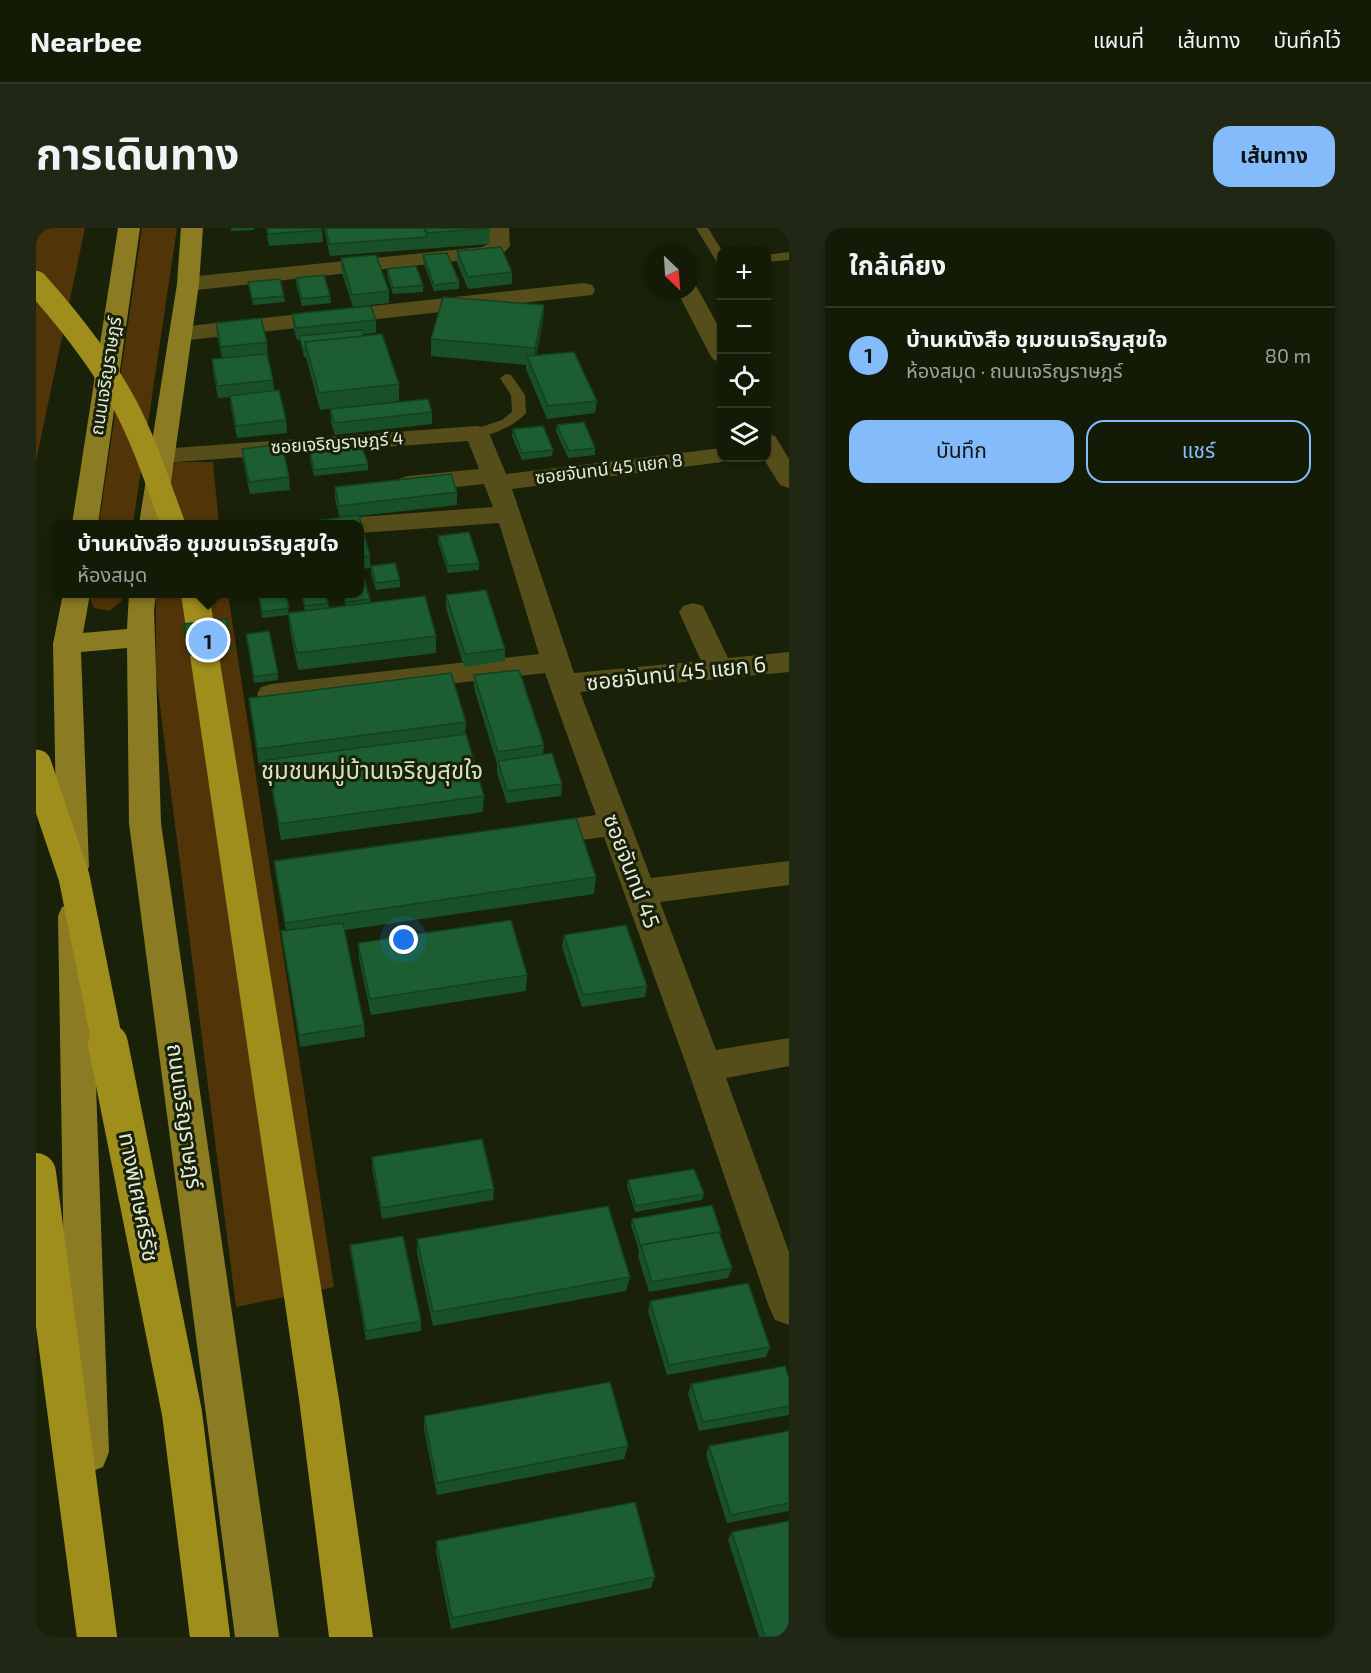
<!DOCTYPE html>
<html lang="th">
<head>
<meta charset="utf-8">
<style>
  body { margin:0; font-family:"Exo 2","Noto Sans Thai",sans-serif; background:#202714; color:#f1f3f6 }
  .controls { position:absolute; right:18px; top:18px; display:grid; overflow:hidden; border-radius:12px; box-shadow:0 2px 4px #0004 }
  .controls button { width:54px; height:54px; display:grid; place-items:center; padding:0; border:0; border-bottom:2px solid #323828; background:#131a06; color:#f1f3f6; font:30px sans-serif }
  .compass { position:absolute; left:609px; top:18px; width:54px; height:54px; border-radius:50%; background:#131a06; box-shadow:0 2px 4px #0004; rotate:155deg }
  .you { position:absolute; left:368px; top:712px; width:21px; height:21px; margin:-15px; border:4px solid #fff; border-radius:50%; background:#1a73e8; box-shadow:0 0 0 9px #1a73e833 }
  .badge { display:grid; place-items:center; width:39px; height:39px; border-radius:50%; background:#84bcfb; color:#111; font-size:20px; font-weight:700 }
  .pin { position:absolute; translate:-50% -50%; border:3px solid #fff; box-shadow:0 2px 6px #0006 }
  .popup { position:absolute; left:16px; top:292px; width:312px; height:78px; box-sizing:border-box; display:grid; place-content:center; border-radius:12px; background:#131a06; filter:drop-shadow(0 2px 4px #0005); font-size:20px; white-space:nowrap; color:#9da19b }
  .popup b { font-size:22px; color:#f1f3f6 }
  .popup::after { content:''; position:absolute; left:50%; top:100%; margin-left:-12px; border:12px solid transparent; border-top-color:#131a06 }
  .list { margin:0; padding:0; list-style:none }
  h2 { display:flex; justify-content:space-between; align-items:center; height:78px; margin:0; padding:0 24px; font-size:26px }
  h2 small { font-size:20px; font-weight:400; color:#9da19b }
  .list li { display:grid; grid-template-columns:39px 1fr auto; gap:18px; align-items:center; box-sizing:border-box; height:96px; padding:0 24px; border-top:2px solid #323828 }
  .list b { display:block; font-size:22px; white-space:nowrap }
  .list p { margin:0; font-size:20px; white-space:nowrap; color:#9da19b }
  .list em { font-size:20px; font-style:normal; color:#9da19b }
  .actions { display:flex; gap:12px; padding:18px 24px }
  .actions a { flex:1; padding:14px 0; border:2px solid #84bcfb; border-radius:18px; text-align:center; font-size:21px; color:#84bcfb }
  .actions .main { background:#84bcfb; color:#111 }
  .icon { flex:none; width:33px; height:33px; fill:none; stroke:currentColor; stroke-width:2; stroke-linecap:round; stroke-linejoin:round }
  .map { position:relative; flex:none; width:753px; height:1409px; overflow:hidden; border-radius:18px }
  header { display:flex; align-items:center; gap:36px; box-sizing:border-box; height:84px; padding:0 30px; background:#131a06; border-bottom:2px solid #323828 }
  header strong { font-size:28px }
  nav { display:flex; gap:33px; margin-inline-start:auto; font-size:21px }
  .intro { display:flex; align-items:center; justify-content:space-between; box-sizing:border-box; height:144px; padding:0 36px }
  h1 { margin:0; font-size:42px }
  .button { padding:15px 27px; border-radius:18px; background:#84bcfb; color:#111; font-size:21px; font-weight:700 }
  main { display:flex; gap:36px; padding:0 36px }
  aside { flex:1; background:#131a06; border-radius:18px; box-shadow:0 2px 4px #0004 }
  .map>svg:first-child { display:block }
  .green { fill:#513508 }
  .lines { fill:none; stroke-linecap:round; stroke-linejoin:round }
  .service { fill:#564e1a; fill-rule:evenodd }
  .minor { fill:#564e1a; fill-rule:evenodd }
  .primary { fill:#8b7c24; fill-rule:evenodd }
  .motorway { fill:#a08e1c; fill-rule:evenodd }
  .motorway-bridge-far2 { stroke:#a08e1c; stroke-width:24 }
  .motorway-bridge-far1 { stroke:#a08e1c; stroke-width:31 }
  .motorway-bridge { stroke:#a08e1c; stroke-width:40 }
  .wall { fill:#18502a }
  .shaded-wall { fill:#144122 }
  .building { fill:#1c5d31; stroke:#144122; stroke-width:1.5 }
  .labels { text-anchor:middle; stroke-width:6; stroke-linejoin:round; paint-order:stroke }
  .far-street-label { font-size:18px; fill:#e3eada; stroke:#192208 }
  .street-label { font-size:22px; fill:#e3eada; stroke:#192208 }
  .neighbourhood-label { font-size:24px; fill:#d4e0c0; stroke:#192208 }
</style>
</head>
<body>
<header>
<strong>Nearbee</strong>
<nav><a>แผนที่</a><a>เส้นทาง</a><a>บันทึกไว้</a></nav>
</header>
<div class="intro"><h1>การเดินทาง</h1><a class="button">เส้นทาง</a></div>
<main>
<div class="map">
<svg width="753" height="1409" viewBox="0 0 753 1409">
  <rect width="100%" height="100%" fill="#192208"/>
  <g class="green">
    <path d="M0,0H49L0,233Z"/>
    <path d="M106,0H141L97,296H63Z"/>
    <path d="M140,234H177L183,296H127L133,244Z"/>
    <path d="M52,366H87L86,373L73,383L58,380Z"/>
    <path d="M120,366H192L298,1059L200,1079L120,446Z"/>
  </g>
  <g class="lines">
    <g class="service">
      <path d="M660,0H672L686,23V36H682Z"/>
      <path d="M753,24V32L730,34V27Z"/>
      <path d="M470,146L475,147L489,167L490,185C480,197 451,211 436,208L434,205L436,202L466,192L476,184L475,167L464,150Z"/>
    </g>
    <g class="minor">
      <path d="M451,0H473L474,18L465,28L152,63L144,61L141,56L144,51L152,49L446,19L452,16Z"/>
      <path d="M548,55L556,57L559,62L556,67L144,113L136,111L133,106L136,101L144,99Z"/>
      <path d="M654,57L660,58L663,63L686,105V134L678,132L674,127L641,63H654Z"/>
      <path d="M441,198L450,200L453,205L470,246L686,220V230H697L686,234L476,261L538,445L665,433L643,384L647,378L657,375L667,378L692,430L753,424V444L544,464L615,650L753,633V657L624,674L680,822L753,810V838L690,850L753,1024V1097L739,1092L733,1079L651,839L568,609L498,618L487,614L482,606L487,598L560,587L509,445L235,476L225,473L221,466L225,459L235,456L503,426L463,295L324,305V296H311L315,291L324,289L457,279L448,256L372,264L363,261L359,256L363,251L372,248L443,241L432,213L125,235L116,233L113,228L116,223L125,221Z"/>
      <path d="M730,206L739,208L753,231V260L744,257L727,230H730Z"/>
    </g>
    <g class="primary">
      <path d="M82,0H104L62,296H36Z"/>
      <path d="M145,0H167L163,56L129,296H103L141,56Z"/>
      <path d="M27,366H54L47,405L91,401L93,366H120L118,382L125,595L243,1409H199L93,595L91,420L45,424L53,639L48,647L37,651L26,647L21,639L17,416Z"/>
      <path d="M38,675L50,679L54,688L73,1224L67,1239L52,1245L37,1239L31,1224L22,688L26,679Z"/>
    </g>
    <path class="motorway" d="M145,366H173L303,1171L337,1409H293L263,1171Z"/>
    <path class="motorway-bridge-far2" d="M0,55C34,93 65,132 89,177C109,215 122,256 137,296"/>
    <path class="motorway-bridge-far1" d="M0,537L38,649L72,818"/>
    <g class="motorway-bridge">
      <path d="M72,816L146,1185L174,1409"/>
      <path d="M0,945L61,1409"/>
    </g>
  </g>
  <g class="wall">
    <path d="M195,0H218V2L195,3Z"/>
    <path d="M230,0H286L287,14L233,18Z"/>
    <path d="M288,0H454L453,16L294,28Z"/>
    <path d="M421,23L476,44V56L432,61L421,35Z"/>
    <path d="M387,27L423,54V61L398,63L387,33Z"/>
    <path d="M305,30L353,63V75L317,79L305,42Z"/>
    <path d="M351,41L387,57V64L357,66L351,47Z"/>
    <path d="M260,50L294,68L295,75L266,78L260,56Z"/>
    <path d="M212,54L248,68L249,74L217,77Z"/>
    <path d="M508,77L507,94L500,128L561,173L559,185L511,191L490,141V137L395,128V111Z"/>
    <path d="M256,86L340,92V105L328,106V108L363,156V173L284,182L270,129H268L264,112H261L257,98Z"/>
    <path d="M180,95L231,114L232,127H231L237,152L238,163L250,192L251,205L201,210L195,180L194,169L182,170L177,144L176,131L186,130L181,107Z"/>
    <path d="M294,181L396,184V196L299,207L295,194Z"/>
    <path d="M521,197L559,220V227L532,230L520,203Z"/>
    <path d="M477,201L517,222L516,228L486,232L476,208Z"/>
    <path d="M206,221L253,249L254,262L214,266L207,233Z"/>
    <path d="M274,224L332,236V242L278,248L274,231Z"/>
    <path d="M299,259L421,264V277L323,288L334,328V340L326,341L334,371V375L400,408V425L262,442L254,402L252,387L226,390L222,366H250L253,385L269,383L265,366H290L293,380L310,378L306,366H324V297L304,290L299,272Z"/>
    <path d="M402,308L443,335V342L412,345L402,314Z"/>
    <path d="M335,338L364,352V359L340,362L335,345Z"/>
    <path d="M410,367L469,421V433L428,439L410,380Z"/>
    <path d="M191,391L195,423L152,428L148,396Z"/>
    <path d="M211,412L242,445V452L218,455Z"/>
    <path d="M438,447L508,517L507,526L526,556L525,568L471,575L461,545V536L438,460Z"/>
    <path d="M213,470L430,494L429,506L448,568L447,584L245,612L233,549L232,537L223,538L215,487Z"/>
    <path d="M238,633L560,649L558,666L309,702L328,797L329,809L264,819L247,715L245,703H250L240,649Z"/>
    <path d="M528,707L611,758L609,769L546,779L526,719Z"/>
    <path d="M322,715L491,747L490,763L335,787L323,731Z"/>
    <path d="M336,929L458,961L457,972L346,991L336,940Z"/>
    <path d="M592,952L668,966L666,972L599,984L591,958Z"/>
    <path d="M596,991L685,1004L684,1007L696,1040L692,1050L613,1064L602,1028L603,1023L595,997Z"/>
    <path d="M381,1011L594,1049L590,1063L397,1098L381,1025Z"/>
    <path d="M314,1017L385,1093V1103L330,1112L315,1028Z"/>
    <path d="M614,1073L734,1119L730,1129L631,1147L612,1083Z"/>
    <path d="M753,1150V1187L663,1203L652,1166L655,1156Z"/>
    <path d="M388,1188L592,1218L588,1231L401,1267L388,1201Z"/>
    <path d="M753,1203V1283L691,1295L670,1227L673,1218Z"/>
    <path d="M696,1304L753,1409H723L692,1312Z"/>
    <path d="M400,1313L619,1349L615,1360L415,1401L400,1324Z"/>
  </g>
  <path class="shaded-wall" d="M508,77L507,94L498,137L499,120Z"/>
  <g class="building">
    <path d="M231,0H286V2L232,6Z"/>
    <path d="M290,0H388L391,9L293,16Z"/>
    <path d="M390,0H454L391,5Z"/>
    <path d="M465,19L476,44L432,49L421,23Z"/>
    <path d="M411,25L423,54L398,57L387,27Z"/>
    <path d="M340,27L353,63L316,67L305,30Z"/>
    <path d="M380,38L387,57L357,60L351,41Z"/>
    <path d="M288,47L294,68L266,71L260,50Z"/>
    <path d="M244,51L248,68L216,71L212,54Z"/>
    <path d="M407,69L508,77L499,120L395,111Z"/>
    <path d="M335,78L340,92L260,100L256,86Z"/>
    <path d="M225,90L231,114L185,119L180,95Z"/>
    <path d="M326,102L328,108L269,114L270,122H267L263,108Z"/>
    <path d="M346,106L363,156L283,165L269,114Z"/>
    <path d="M538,124L561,173L512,178L491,128Z"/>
    <path d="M231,126L237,152L181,158L176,131Z"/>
    <path d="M243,162L250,192L200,198L194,168Z"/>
    <path d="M392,171L396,184L298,195L294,181Z"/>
    <path d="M548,194L559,220L533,223L521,197Z"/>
    <path d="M507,198L517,222L486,225L477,201Z"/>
    <path d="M246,216L253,249L213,254L206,221Z"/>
    <path d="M326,219L332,236L278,242L274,224Z"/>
    <path d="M415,246L421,264L303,278L299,259Z"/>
    <path d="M323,287L334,328L324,329V297H246Z"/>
    <path d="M433,304L443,335L412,338L402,308Z"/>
    <path d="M359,335L364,352L340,355L335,338Z"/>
    <path d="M324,340H325L334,371L310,374L308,366H324Z"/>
    <path d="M450,362L469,421L429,426L410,367Z"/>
    <path d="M222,366H250L253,380L226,384Z"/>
    <path d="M266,366H290L292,375L269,378Z"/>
    <path d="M389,368L400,408L261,425L252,385Z"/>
    <path d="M191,391L194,416L151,421L148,396Z"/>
    <path d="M233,403L242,445L218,449L210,406Z"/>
    <path d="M483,442L508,517L462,524L438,447Z"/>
    <path d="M415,445L430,494L221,521L213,470Z"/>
    <path d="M430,506L448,568L243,596L231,532Z"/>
    <path d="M516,525L526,556L471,563L462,533Z"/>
    <path d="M540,590L560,649L249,695L238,633Z"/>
    <path d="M475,692L491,747L334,771L322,715Z"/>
    <path d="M307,695L328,797L263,807L245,703Z"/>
    <path d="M590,697L611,758L547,767L528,707Z"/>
    <path d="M446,911L458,961L345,980L336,929Z"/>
    <path d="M658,941L668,966L600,978L592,952Z"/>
    <path d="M676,977L685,1004L684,1005L683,1004L605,1017V1019L596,991Z"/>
    <path d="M572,978L594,1049L397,1084L381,1011Z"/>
    <path d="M683,1004L696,1040L616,1054L605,1017Z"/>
    <path d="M367,1008L385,1093L330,1103L314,1017Z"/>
    <path d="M712,1055L734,1119L633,1137L614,1073Z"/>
    <path d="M749,1138L753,1150V1178L667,1194L655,1156Z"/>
    <path d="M574,1154L592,1218L401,1255L388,1188Z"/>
    <path d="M753,1203V1275L695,1287L673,1218Z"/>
    <path d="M599,1274L619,1349L416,1390L400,1313Z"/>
    <path d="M753,1293V1409H729L696,1304Z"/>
  </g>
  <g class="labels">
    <g class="far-street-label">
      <text transform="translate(70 148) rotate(-81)" y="6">ถนนเจริญราษฎร์</text>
      <text transform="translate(301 215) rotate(-4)" y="6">ซอยเจริญราษฎร์ 4</text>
      <text transform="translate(573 241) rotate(-7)" y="6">ซอยจันทน์ 45 แยก 8</text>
    </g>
    <g class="street-label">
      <text transform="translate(640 445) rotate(-6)" y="8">ซอยจันทน์ 45 แยก 6</text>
      <text transform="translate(596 643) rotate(69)" y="8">ซอยจันทน์ 45</text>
      <text transform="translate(149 888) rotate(82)" y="8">ถนนเจริญราษฎร์</text>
      <text transform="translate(103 969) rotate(79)" y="8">ทางพิเศษศรีรัช</text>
    </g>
    <g class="neighbourhood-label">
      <text x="336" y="551">ชุมชนหมู่บ้านเจริญสุขใจ</text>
    </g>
  </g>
</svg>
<div class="controls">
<button>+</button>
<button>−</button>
<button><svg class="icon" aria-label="locate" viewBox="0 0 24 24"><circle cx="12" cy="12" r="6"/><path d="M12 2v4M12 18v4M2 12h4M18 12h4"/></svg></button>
<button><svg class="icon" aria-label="layers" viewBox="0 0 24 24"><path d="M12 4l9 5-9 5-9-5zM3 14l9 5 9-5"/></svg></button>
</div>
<svg class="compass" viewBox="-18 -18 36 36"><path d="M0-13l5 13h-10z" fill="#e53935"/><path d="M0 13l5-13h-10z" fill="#9da19b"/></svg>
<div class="you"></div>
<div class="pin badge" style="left:172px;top:412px">1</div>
<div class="popup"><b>บ้านหนังสือ ชุมชนเจริญสุขใจ</b>ห้องสมุด</div>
</div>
<aside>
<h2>ใกล้เคียง<small></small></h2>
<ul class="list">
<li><span class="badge">1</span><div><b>บ้านหนังสือ ชุมชนเจริญสุขใจ</b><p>ห้องสมุด · ถนนเจริญราษฎร์</p></div><em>80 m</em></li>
</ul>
<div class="actions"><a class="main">บันทึก</a><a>แชร์</a></div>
</aside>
</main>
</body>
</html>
